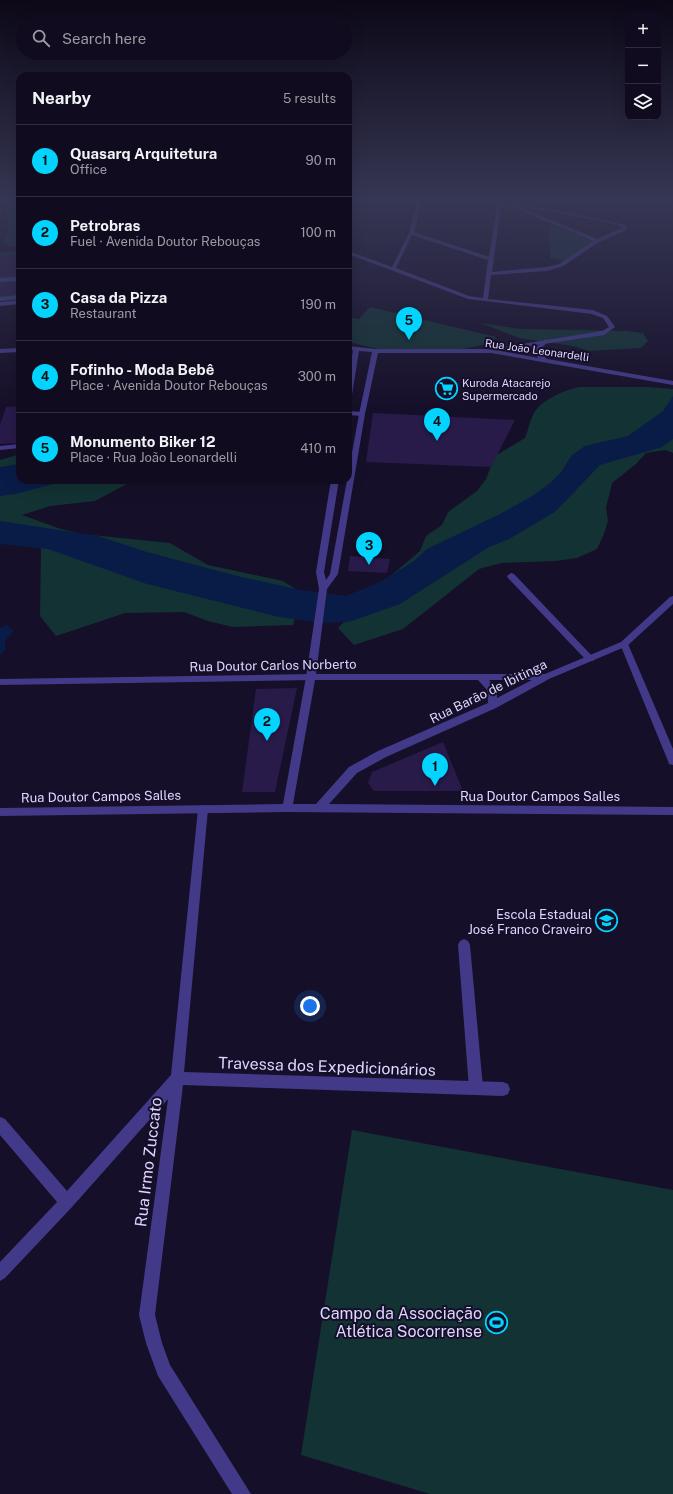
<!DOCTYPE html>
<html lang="en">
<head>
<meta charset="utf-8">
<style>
  body { margin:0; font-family:"Public Sans",sans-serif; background:#1e192c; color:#f1f3f6 }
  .controls { position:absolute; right:12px; top:12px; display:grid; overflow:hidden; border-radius:8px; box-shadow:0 4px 16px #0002 }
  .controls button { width:36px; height:36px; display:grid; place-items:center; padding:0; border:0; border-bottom:1px solid #302b3d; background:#100b1f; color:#f1f3f6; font:20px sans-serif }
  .you { position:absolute; left:310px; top:1006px; width:14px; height:14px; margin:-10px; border:3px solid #fff; border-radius:50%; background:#1a73e8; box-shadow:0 0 0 6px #1a73e833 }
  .badge { display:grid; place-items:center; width:26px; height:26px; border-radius:50%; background:#03d4ff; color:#111; font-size:13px; font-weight:700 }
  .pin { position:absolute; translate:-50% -33px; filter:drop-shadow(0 1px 2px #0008) }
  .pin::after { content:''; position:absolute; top:21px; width:14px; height:12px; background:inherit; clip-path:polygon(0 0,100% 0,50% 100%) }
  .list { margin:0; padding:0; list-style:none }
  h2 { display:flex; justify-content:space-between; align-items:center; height:52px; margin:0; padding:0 16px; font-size:17px }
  h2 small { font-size:13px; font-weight:400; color:#9c9ba4 }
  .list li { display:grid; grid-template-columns:26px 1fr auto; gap:12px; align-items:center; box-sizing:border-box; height:72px; padding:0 16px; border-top:1px solid #302b3d }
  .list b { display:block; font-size:15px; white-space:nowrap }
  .list p { margin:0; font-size:13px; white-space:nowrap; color:#9c9ba4 }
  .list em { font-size:13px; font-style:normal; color:#9c9ba4 }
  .icon { flex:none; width:22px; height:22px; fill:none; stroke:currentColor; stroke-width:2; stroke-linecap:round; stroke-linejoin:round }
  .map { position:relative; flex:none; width:673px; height:1494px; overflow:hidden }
  .search { position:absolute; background:#100b1f; box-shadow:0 4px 16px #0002; left:16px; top:16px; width:336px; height:44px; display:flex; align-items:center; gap:10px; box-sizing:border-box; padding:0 14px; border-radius:22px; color:#9c9ba4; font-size:15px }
  .panel { position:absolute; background:#100b1f; box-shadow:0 4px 16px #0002; left:16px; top:72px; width:336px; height:412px; border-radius:12px }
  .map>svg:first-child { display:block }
  .green { fill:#123233 }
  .water { fill:#091c48 }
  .building { fill:#281b4a }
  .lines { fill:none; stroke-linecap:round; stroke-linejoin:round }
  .service { fill:#423a88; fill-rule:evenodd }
  .pedestrian { fill:#423a88; fill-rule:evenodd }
  .minor { fill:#423a88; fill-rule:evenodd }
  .tertiary { fill:#423a88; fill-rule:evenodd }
  .labels { text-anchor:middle; stroke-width:4; stroke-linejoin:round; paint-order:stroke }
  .far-street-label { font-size:11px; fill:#dfd7ff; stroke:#160f29 }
  .far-poi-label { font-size:11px; fill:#dfd7ff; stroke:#160f29; text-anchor:start }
  .street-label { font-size:13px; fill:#dfd7ff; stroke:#160f29 }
  .poi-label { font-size:13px; fill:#dfd7ff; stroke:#160f29; text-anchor:end }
  .near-street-label { font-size:16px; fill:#dfd7ff; stroke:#160f29 }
  .near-poi-label { font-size:16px; fill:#dfd7ff; stroke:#160f29; text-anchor:end }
</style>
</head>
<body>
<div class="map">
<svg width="673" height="1494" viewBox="0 0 673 1494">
  <rect width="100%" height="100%" fill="#160f29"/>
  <g class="green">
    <path d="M7,199H20V299L0,301V253L16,251V247L3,244L9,228L6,208Z"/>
    <path d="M549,224L593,241L565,261L550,258Z"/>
    <path d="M370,307L496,337L493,343L463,349L391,352L348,342V317L359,319Z"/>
    <path d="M481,323L520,329L626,331L643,333L648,341L641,348L589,351L573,346L519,338Z"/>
    <path d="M579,387H647L673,389V453L665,450L646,453L636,464L612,483L606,508L608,521L604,534L597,549L577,558L556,561L501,563L479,569L403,629L354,645L338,628L356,610L369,594L420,551L426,536L442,525L448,512L477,491L486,479L495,456L525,438C528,431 529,424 532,417C539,400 563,391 579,387Z"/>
    <path d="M20,454V480H134L95,501L50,506L22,515L61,529L82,534L170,543L208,565L283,581L302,593L293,625L233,627L208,621L184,612L125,613L56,636L40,616L41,549L27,536L0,529V460Z"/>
    <path d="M352,1130L673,1190V1494H430L301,1455Z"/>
  </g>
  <g class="water">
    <path d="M673,396V439L662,447L600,465L555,512L509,539L489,547L400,604L349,622L320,623L279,617L147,584L48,549L0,544V521L98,536L147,552L241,577L301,590L346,596L380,582L414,561L427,549L500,514L534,495L550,483L562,471L571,456L585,446L628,436L663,411Z"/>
    <path d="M20,464V480H69L15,494L0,496V467Z"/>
    <path d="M6,625L14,630L5,641V650L0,655V628Z"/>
  </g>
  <g class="building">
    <path d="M17,254L18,258H20V276H0V256Z"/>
    <path d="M20,282V294L0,295V283Z"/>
    <path d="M20,406V443L0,444V425L6,407Z"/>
    <path d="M373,413L515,420L491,467L366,462Z"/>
    <path d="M350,556L390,559L387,573L348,571Z"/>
    <path d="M297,688L275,792H242L256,689Z"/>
    <path d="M443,742L463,791H374L368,783L372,772Z"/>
  </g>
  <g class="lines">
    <g class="service">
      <path d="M348,411L362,412L365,414L362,416L348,415Z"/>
      <path d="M511,573L514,574L593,657L595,659L593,661H587L508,578L507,576Z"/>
      <path d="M464,939L468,941L470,945L483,1088L481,1093L476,1095L471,1093L469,1088L458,945L460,941Z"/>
    </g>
    <g class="pedestrian">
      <path d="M20,277V281L0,282V278Z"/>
      <path d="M20,295V299L0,301V297Z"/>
    </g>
    <g class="minor">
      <path d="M418,199H422L414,232L489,257L497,206L499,205L552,209L626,225L627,230L599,242L563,266L547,271L491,275L488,299L593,310L607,316L615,327L604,335L489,352L488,351L491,349L602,331L609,327L603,318L592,314L468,299L348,254V251L392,267L409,233ZM501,207H512L593,241L559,264L547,267L492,272ZM522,208L552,211L618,225L622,228L597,239ZM412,235L488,260L483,298L469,296L396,268Z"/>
      <path d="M634,199H670L656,202Z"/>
      <path d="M20,300V304L0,306V302Z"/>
      <path d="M20,348V352L0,353V349Z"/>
      <path d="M20,444V448L0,450V446Z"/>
      <path d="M624,641L628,644L673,749V765L669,764L668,761L620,644Z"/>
      <path d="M311,674L316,677L311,680L0,685V679Z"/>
      <path d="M203,805L207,806L208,809L184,1072L503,1082L508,1084L510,1089L508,1094L503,1096L183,1085L155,1315L162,1343L170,1365L251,1494H232L158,1376L146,1343L139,1315L168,1099L72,1207L5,1278L0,1281V1262L57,1202L0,1135V1117L5,1119L67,1191L171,1075L198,809L199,806Z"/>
    </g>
    <path class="tertiary" d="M546,339L549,341L540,349L542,354L547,359L673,381V385L491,353H378L365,414L338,574L327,589L316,674H545L621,642L670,597L673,596V604L627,646L549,679L496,708L386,757L357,773L329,804L673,807V815L287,812L0,816V808L283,804L306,677L319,589L316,572L331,480H339L324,572L326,580L330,574L359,414L372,352L359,351L351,401L348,403V381L353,350H348V346L375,349H491L538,358L534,349ZM315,680H478L487,690L488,703L378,751L349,767L316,804H293ZM489,680H532L497,698V689Z"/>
  </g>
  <linearGradient id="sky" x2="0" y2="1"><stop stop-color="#0c0817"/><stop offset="0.49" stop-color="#363754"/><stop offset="1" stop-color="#363754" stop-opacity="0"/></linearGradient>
  <rect width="673" height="408" fill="url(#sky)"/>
  <defs>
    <symbol id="supermarket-ring" viewBox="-11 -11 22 22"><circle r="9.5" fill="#160f29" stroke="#03d4ff" stroke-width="1.5"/><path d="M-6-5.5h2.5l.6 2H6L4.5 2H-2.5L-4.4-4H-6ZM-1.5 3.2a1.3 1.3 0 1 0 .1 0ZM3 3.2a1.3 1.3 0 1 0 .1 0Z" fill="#03d4ff"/></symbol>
    <symbol id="school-ring" viewBox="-11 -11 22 22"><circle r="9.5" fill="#160f29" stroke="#03d4ff" stroke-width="1.5"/><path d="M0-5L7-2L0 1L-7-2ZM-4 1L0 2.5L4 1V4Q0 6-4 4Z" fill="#03d4ff"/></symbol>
    <symbol id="stadium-ring" viewBox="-11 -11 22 22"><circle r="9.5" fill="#160f29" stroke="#03d4ff" stroke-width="1.5"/><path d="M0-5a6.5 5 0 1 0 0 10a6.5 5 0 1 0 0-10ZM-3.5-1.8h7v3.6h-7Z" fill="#03d4ff"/></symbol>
  </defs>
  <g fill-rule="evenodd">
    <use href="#supermarket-ring" x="434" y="376" width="25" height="25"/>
    <use href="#school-ring" x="594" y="908" width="25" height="25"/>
    <use href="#stadium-ring" x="484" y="1310" width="25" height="25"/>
  </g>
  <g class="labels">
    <g class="far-street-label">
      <text transform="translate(537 350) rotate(8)" y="4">Rua João Leonardelli</text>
    </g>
    <g class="far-poi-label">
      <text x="462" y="387">Kuroda Atacarejo<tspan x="462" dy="13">Supermercado</tspan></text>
    </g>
    <g class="street-label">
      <text transform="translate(273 665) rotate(-1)" y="5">Rua Doutor Carlos Norberto</text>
      <text transform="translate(488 691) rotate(-26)" y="5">Rua Barão de Ibitinga</text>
      <text transform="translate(101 796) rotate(-1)" y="5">Rua Doutor Campos Salles</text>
      <text x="540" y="801">Rua Doutor Campos Salles</text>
    </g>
    <g class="poi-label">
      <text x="592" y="919">Escola Estadual<tspan x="592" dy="15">José Franco Craveiro</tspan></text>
    </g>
    <g class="near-street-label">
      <text transform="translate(327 1066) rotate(2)" y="6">Travessa dos Expedicionários</text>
      <text transform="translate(148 1162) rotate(-83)" y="6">Rua Irmo Zuccato</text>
    </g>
    <g class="near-poi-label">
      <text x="482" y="1319">Campo da Associação<tspan x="482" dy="18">Atlética Socorrense</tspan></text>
    </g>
  </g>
</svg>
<div class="controls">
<button>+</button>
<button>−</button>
<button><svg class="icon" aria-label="layers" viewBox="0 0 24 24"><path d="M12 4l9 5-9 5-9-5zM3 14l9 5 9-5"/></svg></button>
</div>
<div class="you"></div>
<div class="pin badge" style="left:435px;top:786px">1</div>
<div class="pin badge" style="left:267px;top:741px">2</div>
<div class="pin badge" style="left:369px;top:565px">3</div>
<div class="pin badge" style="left:437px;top:441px">4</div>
<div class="pin badge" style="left:409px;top:340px">5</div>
<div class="search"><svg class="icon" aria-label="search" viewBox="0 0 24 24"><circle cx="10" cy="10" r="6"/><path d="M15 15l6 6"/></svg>Search here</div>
<section class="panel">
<h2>Nearby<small>5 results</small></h2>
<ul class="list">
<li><span class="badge">1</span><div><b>Quasarq Arquitetura</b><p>Office</p></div><em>90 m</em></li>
<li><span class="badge">2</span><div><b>Petrobras</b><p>Fuel · Avenida Doutor Rebouças</p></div><em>100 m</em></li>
<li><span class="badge">3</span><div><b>Casa da Pizza</b><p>Restaurant</p></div><em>190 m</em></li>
<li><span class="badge">4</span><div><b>Fofinho - Moda Bebê</b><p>Place · Avenida Doutor Rebouças</p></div><em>300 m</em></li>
<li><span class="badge">5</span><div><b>Monumento Biker 12</b><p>Place · Rua João Leonardelli</p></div><em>410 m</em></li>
</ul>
</section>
</div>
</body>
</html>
